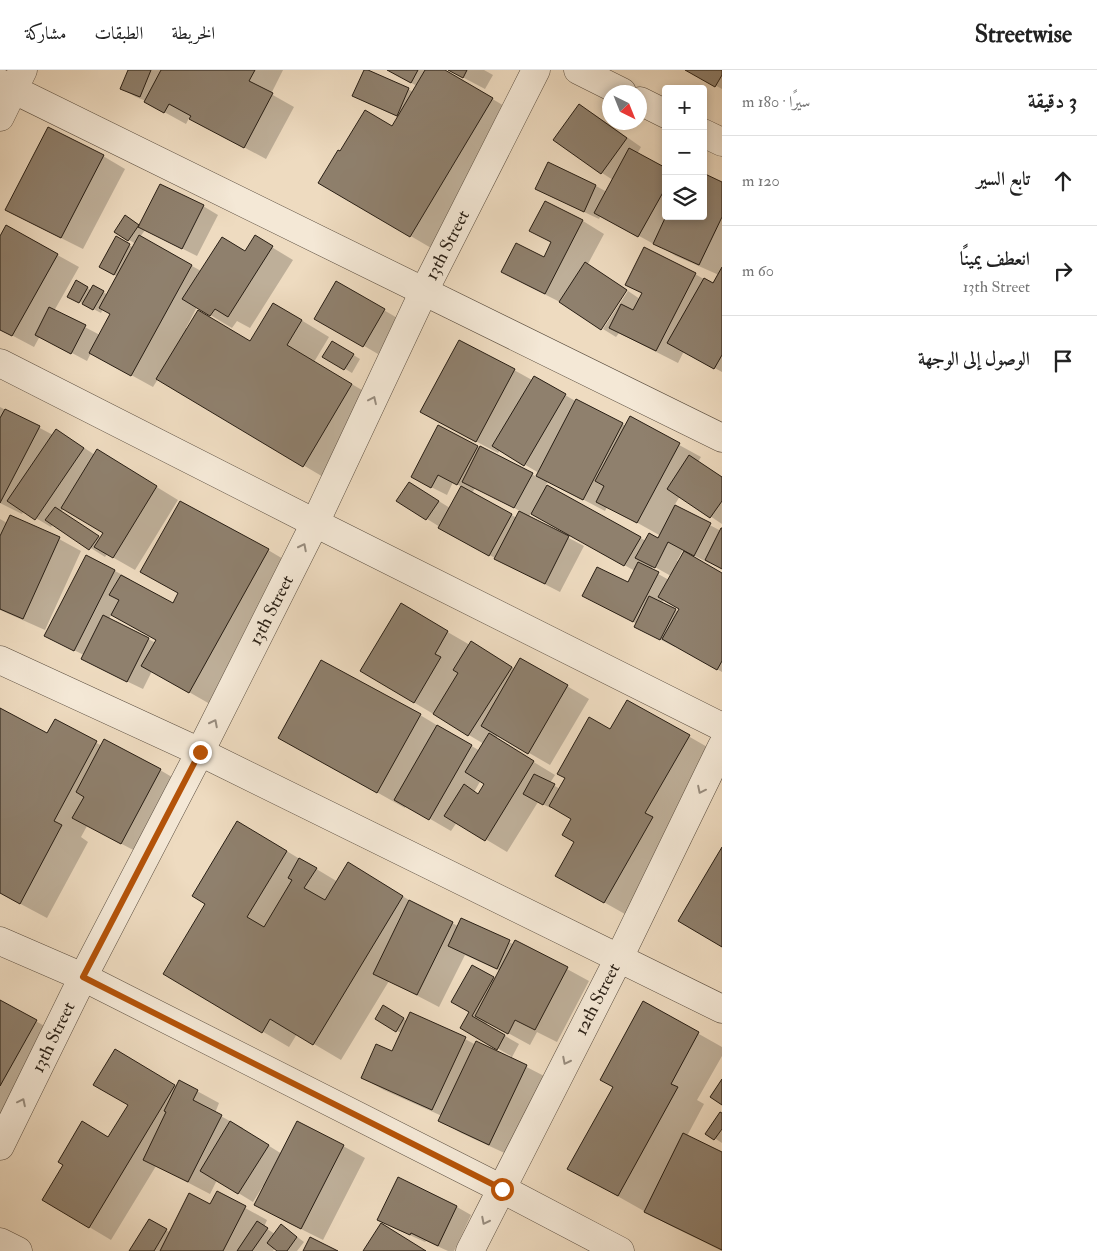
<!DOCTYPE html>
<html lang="ar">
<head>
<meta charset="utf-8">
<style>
  body { margin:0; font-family:"IM FELL Double Pica",Amiri,serif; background:#f2f2f2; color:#222; direction:rtl }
  .controls { position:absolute; right:15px; top:15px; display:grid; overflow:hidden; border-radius:5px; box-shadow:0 2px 8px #0003 }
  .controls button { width:45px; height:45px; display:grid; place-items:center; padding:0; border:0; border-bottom:1px solid #e0e0e0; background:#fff; color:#222; font:25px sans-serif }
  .compass { position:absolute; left:602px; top:15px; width:45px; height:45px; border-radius:50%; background:#fff; box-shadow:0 2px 8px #0003; rotate:137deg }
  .stop { position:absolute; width:15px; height:15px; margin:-11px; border:4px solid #b45309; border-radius:50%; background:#fff }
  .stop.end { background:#b45309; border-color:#fff; box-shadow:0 1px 5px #0008 }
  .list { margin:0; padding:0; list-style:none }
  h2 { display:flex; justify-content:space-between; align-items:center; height:65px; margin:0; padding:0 20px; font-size:21px }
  h2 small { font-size:16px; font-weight:400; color:#767676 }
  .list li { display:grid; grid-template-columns:32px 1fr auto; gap:15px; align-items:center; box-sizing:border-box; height:90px; padding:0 20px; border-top:1px solid #e0e0e0 }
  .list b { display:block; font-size:19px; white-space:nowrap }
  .list p { margin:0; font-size:16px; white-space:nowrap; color:#767676 }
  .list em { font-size:16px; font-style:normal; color:#767676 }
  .icon { flex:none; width:28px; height:28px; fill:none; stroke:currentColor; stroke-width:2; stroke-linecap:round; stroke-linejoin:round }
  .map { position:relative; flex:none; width:722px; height:1181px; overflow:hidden; direction:ltr }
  header { display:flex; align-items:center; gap:30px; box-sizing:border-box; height:70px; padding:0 25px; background:#fff; border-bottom:1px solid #e0e0e0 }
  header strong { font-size:24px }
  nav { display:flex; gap:28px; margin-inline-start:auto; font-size:18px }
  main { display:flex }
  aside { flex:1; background:#fff }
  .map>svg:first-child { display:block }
  .shadow { fill:#0003; fill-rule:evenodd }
  .building { fill:#8f806d; stroke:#281e14 }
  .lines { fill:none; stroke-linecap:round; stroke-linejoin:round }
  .minor-casing { stroke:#5a4d3f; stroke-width:29 }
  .minor { stroke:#f4e8d6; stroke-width:28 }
  .oneway { stroke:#988d7f }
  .route { stroke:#b45309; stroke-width:6 }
  .labels { text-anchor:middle; stroke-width:4.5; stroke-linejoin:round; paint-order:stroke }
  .street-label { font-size:18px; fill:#281e14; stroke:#f4e8d6 }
</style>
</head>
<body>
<header>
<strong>Streetwise</strong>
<nav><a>الخريطة</a><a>الطبقات</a><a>مشاركة</a></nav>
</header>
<main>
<aside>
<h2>3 دقيقة<small>سيرًا · 180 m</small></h2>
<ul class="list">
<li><svg class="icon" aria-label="ahead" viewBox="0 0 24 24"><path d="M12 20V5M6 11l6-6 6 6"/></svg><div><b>تابع السير</b></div><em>120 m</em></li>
<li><svg class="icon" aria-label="right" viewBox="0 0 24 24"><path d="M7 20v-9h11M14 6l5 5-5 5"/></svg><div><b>انعطف يمينًا</b><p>13th Street</p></div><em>60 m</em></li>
<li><svg class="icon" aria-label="arrive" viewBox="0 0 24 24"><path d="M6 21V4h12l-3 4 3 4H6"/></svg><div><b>الوصول إلى الوجهة</b></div></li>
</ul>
</aside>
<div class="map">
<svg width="722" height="1181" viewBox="0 0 722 1181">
  <rect width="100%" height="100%" fill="#eedbc0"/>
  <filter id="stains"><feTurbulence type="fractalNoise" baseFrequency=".004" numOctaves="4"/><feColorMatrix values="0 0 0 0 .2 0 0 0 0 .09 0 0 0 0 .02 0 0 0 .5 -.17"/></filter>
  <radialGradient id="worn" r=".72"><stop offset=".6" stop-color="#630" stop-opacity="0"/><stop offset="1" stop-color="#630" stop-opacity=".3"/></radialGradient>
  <g class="shadow">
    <path d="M129,0H283L271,24L294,37L266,89L189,48L186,54L146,32V31L136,27L122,19Z"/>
    <path d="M387,0H446V1L519,45L438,182L320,113L341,83L392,57L398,47L369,34L354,25L408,19L413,22L417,16Z"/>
    <path d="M449,0H484L493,5L485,19Z"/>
    <path d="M687,0H722V19Z"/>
    <path d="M579,36L594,44L641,77L637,84L666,100V146H703L722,114V302L684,281L678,293L619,263L616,267L603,259L628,221L640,229L695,204L714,215L719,205L676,186L661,177V178L601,145L599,149L552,127L537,119L548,94L596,116L607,122L613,110L602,103L555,70Z"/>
    <path d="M103,86L125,99L83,179L29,152Z"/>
    <path d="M545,133L583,151L604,164L566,235L524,214L503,202L544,189L552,173L531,161Z"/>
    <path d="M203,136L218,145L197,186L145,160L140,167L201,201L246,182L255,167L293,190L250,258L237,251L232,258L197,237L186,258L251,273L301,250L329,267L314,292L379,330L330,411L158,309L153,317L91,283L87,291L40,266L34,277L0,259V169L7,157L79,197L54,241L100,265L112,243L103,239L101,243L69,226L77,212L91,220L93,216L108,225L118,207L101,197L116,168L134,178L136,174L115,162L125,147L140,156Z"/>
    <path d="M336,212L399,249L378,284L316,248Z"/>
    <path d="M332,272L360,289L352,303L324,286Z"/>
    <path d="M514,300L532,310L534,307L577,332V331L626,356L630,348L701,387L698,392L722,407V454L680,426L674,436L721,461L722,459V499L710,492L709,493L683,480L677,491L722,505V602L676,575L675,577L651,565L637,554L599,534L628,514L635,501L531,443L529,447L584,476L560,522L511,497L440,457L398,431L424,422L450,438L462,417L453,412L447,425L427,415L439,357L537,407L539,403L500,380L498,383L443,354ZM548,411L605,441L607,437L618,442L661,466L659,469L646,471L546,415ZM475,418L520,441L517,448L472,423ZM653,496L671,506L669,510L651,500ZM664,529L681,539L679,542L662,533Z"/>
    <path d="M0,337L53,365L57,360L95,385L119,394L178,430L135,500L107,484L105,487L53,454L51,457L24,441L22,444L0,433ZM64,438L104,463L101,468L61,442Z"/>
    <path d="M10,446L59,469L81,481L45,560L0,540V449L7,453Z"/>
    <path d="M268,480L295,496L217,638L152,601L143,619L97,597L84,585L61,574L87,487L115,501L130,509L129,510L173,534L179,523ZM112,544L157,570L156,573L109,549Z"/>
    <path d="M401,535L470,575L493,585L515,599L521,589L589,629L550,695L498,665L496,669L555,705L550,713L560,719L611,660L627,631L716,682L632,848L584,821L572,748L552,736L551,738L538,732L507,782L457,752L451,761L406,735L405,738L307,683L420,645L480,681L484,674L361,601ZM481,710L486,713L479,725L474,722Z"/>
    <path d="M0,640L47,665L55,650L102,676L160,700L182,713L143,785L87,756L81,767L88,772L47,848L0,823Z"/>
    <path d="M265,768L338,812L375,810L426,840L458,856L461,850L567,899L589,911L557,972L537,962L530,975L488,952L486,955L519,974L511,989L548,1008L511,1086L461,1063L440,1050L442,1046L384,1020L362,1008L392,983L401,963L377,949L384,937L407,951L465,969L476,975L510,988L511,986L462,958L471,942L472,897L496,910L500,901L465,885L439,937L389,911L341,990L297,964L289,977L165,904Z"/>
    <path d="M0,931L64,967L0,1081Z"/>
    <path d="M644,933L722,977V986L697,1030L704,1034L687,1066L722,1083V1181L667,1154L596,1114L614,1017Z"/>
    <path d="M137,993L177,1017L197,1021L219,1033L215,1043L243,1058L242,1059L282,1084L343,1076L365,1088L323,1170L277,1147L265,1117L263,1116L253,1132L217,1110L210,1124L156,1096L111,1170L44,1130L109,1068L129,1035Z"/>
    <path d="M722,1044V1073L707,1063Z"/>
    <path d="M218,1123L267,1150L264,1157L275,1164L288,1160L304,1172L297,1181H279L275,1178L273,1181H132L149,1150L171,1163L211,1135Z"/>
    <path d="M457,1137L471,1145L454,1181H448L426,1171L425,1172L394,1158Z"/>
  </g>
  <g class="building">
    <path d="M128,0H151L140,27L120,19Z"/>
    <path d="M161,0H255L249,11L273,23L244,78L189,49L191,46L169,34L164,43L144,32Z"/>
    <path d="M364,0H368L409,18L397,46L352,26Z"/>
    <path d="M387,0H418L411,13Z"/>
    <path d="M425,0H445L493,28L410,167L318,113L338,80L340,81L365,40L392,56Z"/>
    <path d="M448,0H467L463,8Z"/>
    <path d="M685,0H722V5L715,17Z"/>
    <path d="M579,34L627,68L601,104L553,70Z"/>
    <path d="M48,57L104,85L61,168L5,140Z"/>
    <path d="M629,78L666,98V117L638,167L594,143Z"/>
    <path d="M548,92L596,115L584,142L535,119Z"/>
    <path d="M703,103L722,112V147L699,195L653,174L666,146H703Z"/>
    <path d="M160,114L204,135L182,179L138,157Z"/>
    <path d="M545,131L583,150L545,224L501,202L516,173L544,187L551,172L529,161Z"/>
    <path d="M125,145L139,155L128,171L114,162Z"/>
    <path d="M6,155L58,184L12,266L0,260V166Z"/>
    <path d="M139,165L192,195L131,306L89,283L110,244L99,238Z"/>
    <path d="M255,165L273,176L228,247L215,239L210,246L182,229L222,167L245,181Z"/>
    <path d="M116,166L130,174L114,205L99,197Z"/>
    <path d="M644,177L696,203L656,281L609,258L621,234L633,240L642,223L625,215Z"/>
    <path d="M585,192L627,220L601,260L559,232Z"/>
    <path d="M722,197V285L714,299L667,273L704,208L713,213Z"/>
    <path d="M76,210L88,217L79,233L67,227Z"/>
    <path d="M336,211L385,239L363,277L314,249Z"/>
    <path d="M93,215L104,221L93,240L82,234Z"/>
    <path d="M273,233L302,250L287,275L352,314L303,397L156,309L198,240L250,271Z"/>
    <path d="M49,237L86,255L71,284L35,265Z"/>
    <path d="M459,270L515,299L476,372L420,342Z"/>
    <path d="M332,271L354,284L344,300L322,287Z"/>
    <path d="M534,306L566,324L524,396L492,376Z"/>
    <path d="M576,329L623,353L583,430L536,406Z"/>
    <path d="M5,339L40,356L0,433V348Z"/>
    <path d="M630,346L680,373L637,453L596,432L604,416L595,411Z"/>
    <path d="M438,355L478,376L457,415L438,405L431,418L411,407Z"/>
    <path d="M56,359L84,378L35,450L7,431Z"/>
    <path d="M480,376L533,403L514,438L462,412Z"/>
    <path d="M97,379L157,416L113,488L94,477L103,463L61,438Z"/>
    <path d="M689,385L722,407V431L710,448L667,419Z"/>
    <path d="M409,412L439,431L426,450L396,431Z"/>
    <path d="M547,415L641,467L624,496L531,444Z"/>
    <path d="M461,416L512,444L489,486L438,458Z"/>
    <path d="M180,431L269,479L189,623L141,596L156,570L111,545L119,530L109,525L121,505L173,533L178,523L140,502Z"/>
    <path d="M675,435L711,453L694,486L668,472L655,498L635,488L649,463L658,468Z"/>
    <path d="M55,437L99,466L89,480L45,450Z"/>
    <path d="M519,441L569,466L545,514L494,489Z"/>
    <path d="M10,445L60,467L23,549L0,539V466Z"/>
    <path d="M721,458H722V499L705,490Z"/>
    <path d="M684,481L722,503V591L717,600L662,569L679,539L658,527Z"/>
    <path d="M86,485L115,500L74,581L44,566Z"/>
    <path d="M638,492L659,502L633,552L582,526L597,497L628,512Z"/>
    <path d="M649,526L676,539L660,570L634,557Z"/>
    <path d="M401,533L448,561L435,584L441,587L414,633L360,601Z"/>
    <path d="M103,545L149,568L127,612L81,589Z"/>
    <path d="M471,571L512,597L468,666L433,644L458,603L453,600Z"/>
    <path d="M520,588L568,615L528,684L481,656Z"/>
    <path d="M321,590L421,644L377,723L278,668Z"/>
    <path d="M627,630L690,665L645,743L653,747L604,833L555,806L574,772L562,765L571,749L549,736L565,708L557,704L589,647L610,659Z"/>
    <path d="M0,638L47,663L55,649L97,671L54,751L62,755L20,834L0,823Z"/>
    <path d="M437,655L472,675L429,750L394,730Z"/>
    <path d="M489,663L534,691L485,771L444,746L464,714L478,724L484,714L465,702Z"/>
    <path d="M104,669L161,699L121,774L72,748L84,727L76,722Z"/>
    <path d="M534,704L555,714L543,735L523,724Z"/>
    <path d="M237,751L287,781L247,847L264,857L292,810L288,808L299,788L317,798L304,818L325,830L348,792L403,826L313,975L270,949L262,963L163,904L205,834L192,826Z"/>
    <path d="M722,777V877L678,851Z"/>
    <path d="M409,830L453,852L417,925L373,904Z"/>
    <path d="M461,848L510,870L497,899L448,876Z"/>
    <path d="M515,870L568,897L535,960L515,950L508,964L475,946Z"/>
    <path d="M472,895L494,907L472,946L505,965L497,980L460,958L469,942L451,932Z"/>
    <path d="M0,930L37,950L0,1016Z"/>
    <path d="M643,931L699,962L671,1014L678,1017L618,1126L567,1099L613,1017L600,1010Z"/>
    <path d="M383,935L404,948L396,962L375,949Z"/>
    <path d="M410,942L466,967L432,1040L361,1008L376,974L392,981Z"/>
    <path d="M476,971L527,995L489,1075L438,1051Z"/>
    <path d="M115,979L175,1015L89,1158L42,1130L63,1095L58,1092L82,1051L108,1067L128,1035L93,1015Z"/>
    <path d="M722,1009V1035L710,1027Z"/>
    <path d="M179,1010L198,1020L193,1030L222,1045L188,1112L143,1090L166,1042L164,1041Z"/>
    <path d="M720,1042L722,1043V1059L714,1070L705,1064Z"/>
    <path d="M230,1051L269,1075L238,1124L200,1101Z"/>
    <path d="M297,1051L344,1075L301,1159L254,1135Z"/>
    <path d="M683,1063L722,1082V1180L644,1142Z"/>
    <path d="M398,1107L457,1136L438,1176L411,1163L410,1165L377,1150Z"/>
    <path d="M217,1121L246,1136L223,1181H160L189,1123L210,1134Z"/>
    <path d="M149,1149L167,1159L154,1181H129Z"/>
    <path d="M257,1151L268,1158L252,1181H237Z"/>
    <path d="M381,1153L426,1181H363Z"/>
    <path d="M281,1154L297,1167L287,1181H277L267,1173Z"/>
    <path d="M310,1167L338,1181H303Z"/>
  </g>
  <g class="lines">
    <defs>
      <g id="minor">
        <path d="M578,0L622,22"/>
        <path d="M0,13L722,368"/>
        <path d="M640,31L666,44"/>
        <path d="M0,47L23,0"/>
        <path d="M703,63L722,72"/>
        <path d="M0,293L315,453L722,657"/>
        <path d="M0,590L200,682L722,939"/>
        <path d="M0,871L83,907L502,1119L620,1181"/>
        <path d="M0,1076L83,907L200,682L315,453L424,221L536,0"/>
        <path d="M0,1172L18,1181"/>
        <path d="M470,1181L619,888L722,676"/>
      </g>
    </defs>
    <use href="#minor" class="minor-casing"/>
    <use href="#minor" class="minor"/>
  </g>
  <defs><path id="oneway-chevron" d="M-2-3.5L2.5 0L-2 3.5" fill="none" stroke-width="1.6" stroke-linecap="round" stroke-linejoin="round" transform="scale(1.25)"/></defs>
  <g class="oneway">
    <use href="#oneway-chevron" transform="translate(373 330) rotate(-65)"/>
    <use href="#oneway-chevron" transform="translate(303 477) rotate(-63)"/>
    <use href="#oneway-chevron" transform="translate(214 653) rotate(-63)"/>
    <use href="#oneway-chevron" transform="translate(701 720) rotate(116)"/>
    <use href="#oneway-chevron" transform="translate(566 991) rotate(117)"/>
    <use href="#oneway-chevron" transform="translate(22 1032) rotate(-64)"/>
    <use href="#oneway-chevron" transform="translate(485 1151) rotate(117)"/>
  </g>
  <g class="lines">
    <path class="route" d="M200,682L83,907L502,1119"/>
  </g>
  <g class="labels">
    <g class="street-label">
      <text transform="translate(447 175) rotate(-63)" y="6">13th Street</text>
      <text transform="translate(271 540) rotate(-63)" y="6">13th Street</text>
      <text transform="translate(597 929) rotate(-63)" y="6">12th Street</text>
      <text transform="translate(53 967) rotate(-64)" y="6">13th Street</text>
    </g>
  </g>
  <rect width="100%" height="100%" filter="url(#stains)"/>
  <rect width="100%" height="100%" fill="url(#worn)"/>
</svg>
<div class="controls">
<button>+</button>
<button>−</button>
<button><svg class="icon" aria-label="layers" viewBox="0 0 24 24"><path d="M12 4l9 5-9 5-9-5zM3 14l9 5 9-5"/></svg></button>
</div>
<svg class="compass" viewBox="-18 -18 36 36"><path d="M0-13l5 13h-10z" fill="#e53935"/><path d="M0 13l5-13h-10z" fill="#767676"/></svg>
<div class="stop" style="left:502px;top:1119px"></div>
<div class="stop end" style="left:200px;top:682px"></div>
</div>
</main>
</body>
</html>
